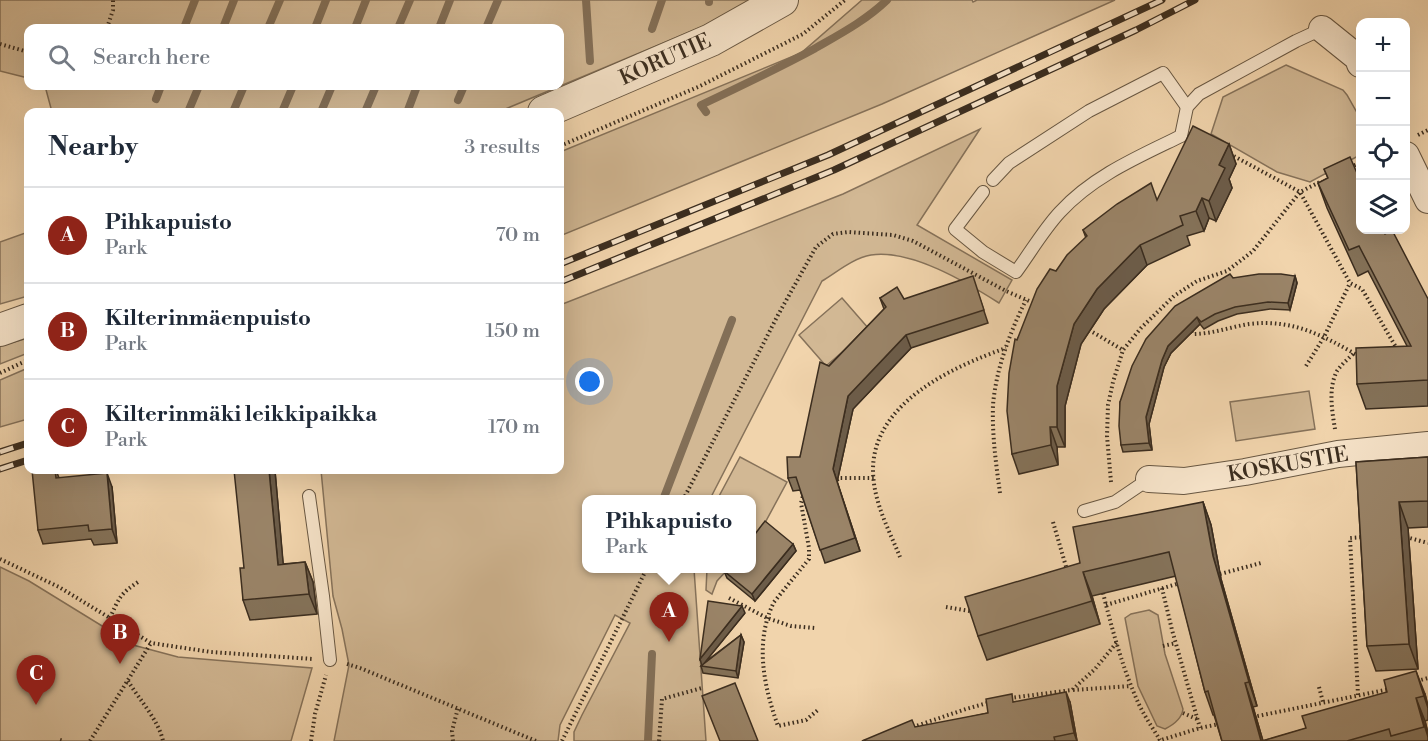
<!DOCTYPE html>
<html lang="en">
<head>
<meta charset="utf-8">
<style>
  body { margin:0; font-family:"Libre Bodoni",serif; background:#f2f2f3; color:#1f2937 }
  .controls { position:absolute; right:18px; top:18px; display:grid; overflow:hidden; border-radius:12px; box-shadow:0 6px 24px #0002 }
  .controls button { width:54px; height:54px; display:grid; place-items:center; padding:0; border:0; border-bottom:2px solid #e0e1e3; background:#fff; color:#1f2937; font:30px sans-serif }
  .you { position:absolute; left:590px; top:382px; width:21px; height:21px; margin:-15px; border:4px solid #fff; border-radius:50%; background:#1a73e8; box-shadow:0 0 0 9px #1a73e833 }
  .badge { display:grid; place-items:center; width:39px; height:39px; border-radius:50%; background:#8f2418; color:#fff; font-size:20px; font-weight:700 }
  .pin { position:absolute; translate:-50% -50px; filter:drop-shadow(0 2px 3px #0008) }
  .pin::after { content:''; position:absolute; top:32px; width:21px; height:18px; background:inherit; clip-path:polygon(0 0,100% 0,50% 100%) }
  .popup { position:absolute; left:582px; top:495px; width:174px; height:78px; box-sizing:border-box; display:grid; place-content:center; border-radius:12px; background:#fff; filter:drop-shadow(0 2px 4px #0005); font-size:20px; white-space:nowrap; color:#747a83 }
  .popup b { font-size:22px; color:#1f2937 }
  .popup::after { content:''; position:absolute; left:50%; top:100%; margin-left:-12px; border:12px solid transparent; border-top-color:#fff }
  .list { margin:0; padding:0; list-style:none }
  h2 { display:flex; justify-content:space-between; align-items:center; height:78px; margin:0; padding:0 24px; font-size:26px }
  h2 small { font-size:20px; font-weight:400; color:#747a83 }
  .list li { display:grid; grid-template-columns:39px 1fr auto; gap:18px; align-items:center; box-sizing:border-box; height:96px; padding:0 24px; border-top:2px solid #e0e1e3 }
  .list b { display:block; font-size:22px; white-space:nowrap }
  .list p { margin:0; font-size:20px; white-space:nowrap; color:#747a83 }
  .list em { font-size:20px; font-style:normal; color:#747a83 }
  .icon { flex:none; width:33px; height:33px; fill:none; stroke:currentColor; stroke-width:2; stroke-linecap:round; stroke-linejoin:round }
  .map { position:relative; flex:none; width:1428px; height:741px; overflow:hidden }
  .search { position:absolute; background:#fff; box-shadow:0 6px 24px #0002; left:24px; top:24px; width:540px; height:66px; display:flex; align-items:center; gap:15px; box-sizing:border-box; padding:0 21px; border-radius:12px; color:#747a83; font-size:22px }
  .panel { position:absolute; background:#fff; box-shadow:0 6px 24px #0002; left:24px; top:108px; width:540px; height:366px; border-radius:12px }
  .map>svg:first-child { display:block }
  .green { fill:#d2b894; stroke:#86725a; stroke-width:1.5 }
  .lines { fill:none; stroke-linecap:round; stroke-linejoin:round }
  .stream { stroke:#836f57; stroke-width:8 }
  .service-casing { stroke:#685742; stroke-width:14 }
  .minor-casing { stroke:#685742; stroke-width:28 }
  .tertiary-casing { stroke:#685742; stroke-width:34 }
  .path { stroke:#3b2d1f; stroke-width:4; stroke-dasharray:1.5 3; stroke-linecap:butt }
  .service { stroke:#f6e3c9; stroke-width:12 }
  .minor { stroke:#f6e3c9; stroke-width:26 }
  .tertiary { stroke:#f6e3c9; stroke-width:32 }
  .rail-casing { stroke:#3b2d1f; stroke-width:7 }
  .rail { stroke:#f6e3c9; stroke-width:4.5; stroke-dasharray:14; stroke-linecap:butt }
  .wall { fill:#847259; stroke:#3b2d1f; stroke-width:1.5 }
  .shaded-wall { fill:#6c5c49; stroke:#3b2d1f; stroke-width:1.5 }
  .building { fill:#9a8468; stroke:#3b2d1f; stroke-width:1.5 }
  .labels { text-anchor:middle; stroke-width:4.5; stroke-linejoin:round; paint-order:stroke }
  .street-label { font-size:21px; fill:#3b2d1f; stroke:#f6e3c9 }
</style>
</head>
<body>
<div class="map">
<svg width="1428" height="741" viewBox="0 0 1428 741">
  <rect width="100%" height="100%" fill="#f1d4ac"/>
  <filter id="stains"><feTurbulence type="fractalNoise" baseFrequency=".00333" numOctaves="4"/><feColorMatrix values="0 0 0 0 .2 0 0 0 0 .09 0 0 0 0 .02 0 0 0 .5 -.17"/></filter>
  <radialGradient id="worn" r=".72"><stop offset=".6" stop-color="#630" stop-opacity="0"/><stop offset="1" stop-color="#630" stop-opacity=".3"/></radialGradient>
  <g class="green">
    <path d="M0,0H750L704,26L498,112H52L45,86H560V28H28V78L0,71Z"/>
    <path d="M862,0H972L973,2L977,0H1115L882,104L560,236V152L801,53Z"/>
    <path d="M1286,65L1343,90L1347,95L1360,118V155L1310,182L1277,172L1211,134L1223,97Z"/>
    <path d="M980,129L917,225L1012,280L999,303C966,282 911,249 871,255C853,258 837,272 822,281L710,499L586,500V568L694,569L706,741H574V732L582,715L630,623L615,615L560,725L558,741H334L349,665L342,629L333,596L321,470H560V305L843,194Z"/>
    <path d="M28,232V296L0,304V242Z"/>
    <path d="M842,298L869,329L826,366L799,335Z"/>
    <path d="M28,338V353L0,364V346Z"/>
    <path d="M28,368V419L0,427V380Z"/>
    <path d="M1309,391L1315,429L1236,441L1230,402Z"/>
    <path d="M740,457L787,482L759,534L752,542V500H717Z"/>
    <path d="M0,567L29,581L133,645L178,657L312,668L291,741H0Z"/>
    <path d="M707,569H728L717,581L712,594L706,590Z"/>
    <path d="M1149,610L1158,615L1165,654L1183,709C1182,718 1173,725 1165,729L1157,726L1138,686L1125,618L1131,614Z"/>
  </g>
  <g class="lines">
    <g class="stream">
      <path d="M586,0L590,61"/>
      <path d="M709,2V0"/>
      <path d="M184,28L195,0"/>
      <path d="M223,28L234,0"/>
      <path d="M268,28L280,0"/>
      <path d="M315,28L326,0"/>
      <path d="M355,28L366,0"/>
      <path d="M398,28L410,0"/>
      <path d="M439,28L450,0"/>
      <path d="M486,28L498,0"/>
      <path d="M652,29L662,0"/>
      <path d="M156,99L161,86"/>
      <path d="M458,100L464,86"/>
      <path d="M408,110L417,86"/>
      <path d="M188,112L199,86"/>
      <path d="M233,112L244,86"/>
      <path d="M282,112L293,86"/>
      <path d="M321,112L332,86"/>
      <path d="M365,112L376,86"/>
      <path d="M706,112L701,105C739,87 777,69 814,49C840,34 865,21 887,0"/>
      <path d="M663,500L732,320"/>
      <path d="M648,741L652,654"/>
    </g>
    <defs>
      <g id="service">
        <path d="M993,180L1009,163L1089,111L1163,73L1187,107"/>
        <path d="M983,192L955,229L983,252L1016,272C1030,253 1044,229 1060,212C1093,176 1138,157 1181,136L1187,107L1199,94L1296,41L1322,29"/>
        <path d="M309,496L323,596L330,660"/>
        <path d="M1084,511L1115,502L1149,479"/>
      </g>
      <g id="minor">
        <path d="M1322,29L1358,58L1360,64"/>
        <path d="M1406,155L1428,200"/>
        <path d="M1149,479L1184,481L1245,472L1338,454L1428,445"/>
      </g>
      <g id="tertiary">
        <path d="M544,112L711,40L782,0"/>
        <path d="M0,330L28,320"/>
      </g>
    </defs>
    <use href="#service" class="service-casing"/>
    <use href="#minor" class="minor-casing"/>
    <use href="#tertiary" class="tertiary-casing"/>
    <g class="path">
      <path d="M107,28L113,10V0"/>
      <path d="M0,44L28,52"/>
      <path d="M1418,135L1428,130"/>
      <path d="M560,146L698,87L803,34L845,0"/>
      <path d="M1230,154L1300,192L1350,283L1362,289L1397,349"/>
      <path d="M1350,167L1360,163"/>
      <path d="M1189,328L1193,334C1212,334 1230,327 1249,324C1293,319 1322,335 1359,356"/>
      <path d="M1089,330L1123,350"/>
      <path d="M1306,366L1324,337L1350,283"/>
      <path d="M0,373L28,360"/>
      <path d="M1335,429C1332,411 1328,388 1337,371C1341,365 1348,359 1354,353"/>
      <path d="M837,480L839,478H874"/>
      <path d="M1111,482L1107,436L1108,405L1113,382L1123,350L1141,328L1174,296L1197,281L1227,271L1253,251L1300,192L1322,181"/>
      <path d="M1000,493C996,464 992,435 993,405C996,369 1010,332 1026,300"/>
      <path d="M806,494L803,496L801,503L809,548V559L774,602C754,642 764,687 778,726L806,720L819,709"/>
      <path d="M683,500L778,315L816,247L833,234L848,232L893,235L913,241L1006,291L1036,304"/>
      <path d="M1053,522L1067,570"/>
      <path d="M1406,537L1428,543"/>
      <path d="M900,557C889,530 873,501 873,470C873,403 952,367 1006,348"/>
      <path d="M0,559L59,587L151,643L211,652L313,659"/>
      <path d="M1220,574L1261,563"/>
      <path d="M1162,588L1172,630L1200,728"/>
      <path d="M1103,593C1112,629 1122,666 1137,700C1143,714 1152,727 1160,740"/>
      <path d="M729,598L767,618L791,626L815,628"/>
      <path d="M1106,605L1180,583"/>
      <path d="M946,607L975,612"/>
      <path d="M110,618C119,598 120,594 138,582"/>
      <path d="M1163,646L1176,643"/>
      <path d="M347,664L360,668L536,741"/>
      <path d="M128,681C139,699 159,721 163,741"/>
      <path d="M1417,681L1428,678"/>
      <path d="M1319,687L1323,702"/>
      <path d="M1073,690L1131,686"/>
      <path d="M1358,695L1350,538L1364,537"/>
      <path d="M1010,698L1072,690L1095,669L1117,642"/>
      <path d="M1183,713L1197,719"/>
      <path d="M1253,717L1390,689"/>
      <path d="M913,727L966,709L991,702"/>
      <path d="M60,740L63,741"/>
      <path d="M90,741L151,643"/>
      <path d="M311,741L315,714L326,675"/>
      <path d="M453,741L452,731L458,708"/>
      <path d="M562,741L647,568"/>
      <path d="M659,741L662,699L702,688"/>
      <path d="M1158,741L1200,728L1219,724"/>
    </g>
    <use href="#service" class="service"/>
    <use href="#minor" class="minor"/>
    <use href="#tertiary" class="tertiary"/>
    <defs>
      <g id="rail">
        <path d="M560,264L828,155L1162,0"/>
        <path d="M560,282L834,170L1136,30L1195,0"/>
        <path d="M0,452L28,443"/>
        <path d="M0,469L28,460"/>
      </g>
    </defs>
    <use href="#rail" class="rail-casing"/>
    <use href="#rail" class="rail"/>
  </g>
  <g class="wall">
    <path d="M1229,144L1236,164L1229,179L1232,188L1216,221L1209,218L1204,231L1187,236L1190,245L1147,265L1104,309L1081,344L1065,406V447H1057L1058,465L1019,474L1012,454L1017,340L1056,271L1086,238L1083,230L1157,200Z"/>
    <path d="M1324,169L1385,234L1428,299V406L1366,409L1357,384L1407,346L1368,271L1358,276L1327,208L1318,183L1328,178Z"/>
    <path d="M1295,276L1297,283L1290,310L1270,309L1237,314L1218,321L1204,329L1200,324L1171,353L1164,367L1149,424L1152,450L1123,452L1121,445L1120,402L1233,278Z"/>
    <path d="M977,290L988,323L911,348L853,409L837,482L860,551L825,563L800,490L793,491L788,478L800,457L829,366L884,309L880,298L904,299Z"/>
    <path d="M1428,457V527L1408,528L1418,669L1376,671L1367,646L1356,462Z"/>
    <path d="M56,470L59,478L112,487L117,543L94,545L91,539L43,544L38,530Z"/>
    <path d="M275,471L283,564L305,562L313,582L317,614L250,620L243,600L244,568Z"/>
    <path d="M1203,502L1211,525L1221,579L1257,706L1253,707L1263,741L1425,694L1428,705V720L1425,721L1428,733V741H1222L1214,715H1213L1205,692L1176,576L1092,596L1100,624L987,660L978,636L1080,563Z"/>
    <path d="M793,544L796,551L755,601L727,578L724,571Z"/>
    <path d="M745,613L705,662L741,635L744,642L738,678L703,673L701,666Z"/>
    <path d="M1015,702H1070L1077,741H862L988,713Z"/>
  </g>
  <g class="shaded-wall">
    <path d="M1229,144L1236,164L1229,179L1232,188L1216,221L1209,201L1219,165Z"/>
    <path d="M1202,198L1209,218L1204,231L1196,211Z"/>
    <path d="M1140,245L1147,265L1104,309L1081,344L1065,406V447L1057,427V386L1074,324L1097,289Z"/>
    <path d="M1295,276L1297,283L1290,310L1288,303Z"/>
    <path d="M1197,317L1200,324L1171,353L1164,367L1149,424L1152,450L1149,443L1146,417L1162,360L1168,346Z"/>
    <path d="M906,335L911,348L853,409L837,482L860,551L833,469L848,396Z"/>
    <path d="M1050,427L1057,447L1058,465L1051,445Z"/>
    <path d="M269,470H274L275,471L285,584L278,565Z"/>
    <path d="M107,473L112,487L117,543L112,529Z"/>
    <path d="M1203,502L1211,525L1221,579L1257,706L1249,682L1213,556Z"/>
    <path d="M1399,502L1408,528L1418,669L1409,644Z"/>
    <path d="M793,544L796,551L755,601L752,594Z"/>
    <path d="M305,562L313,582L317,614L309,594Z"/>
    <path d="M1083,572L1092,596L1100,624L1092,601Z"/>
    <path d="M742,606L745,613L702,666L700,659Z"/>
    <path d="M741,635L744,642L738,678L736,671Z"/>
    <path d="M1416,671L1425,694L1428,708L1424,696Z"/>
    <path d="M1245,683L1253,707L1263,741H1261Z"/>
    <path d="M1066,692L1070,702L1077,741L1074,733Z"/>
    <path d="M1416,698L1425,721L1428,733V737Z"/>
  </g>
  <g class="building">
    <path d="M1193,126L1229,144L1219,165L1225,168L1209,201L1202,198L1196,211L1180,216L1183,225L1140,245L1097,289L1074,324L1057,386V427H1050L1051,445L1012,454L1007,411L1009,373L1015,339L1017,340L1037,289L1050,269L1056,271L1067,255L1087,236L1083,230L1117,204L1151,183L1157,200Z"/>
    <path d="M1350,157L1360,180V230H1383L1385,234L1392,230L1428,299V380L1357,384L1356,348L1411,346L1359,246L1349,250L1318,183L1328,178L1324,169Z"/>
    <path d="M1230,274L1233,278L1259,274H1281L1295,276L1288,303L1268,302L1235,307L1215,314L1201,322L1197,317L1168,346L1162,360L1146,417L1149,443L1121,445L1119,426L1120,402L1132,366L1146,339L1175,306Z"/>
    <path d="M973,276L984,310L906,335L848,396L833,469L855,538L820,550L796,477L788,478L787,457H800L820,362L829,366L886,307L880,298L897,287L904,299Z"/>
    <path d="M1428,457V501L1399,502L1409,644L1367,646L1356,462Z"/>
    <path d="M32,470H55L56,478L107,473L112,529L89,531L88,525L38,530Z"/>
    <path d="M234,470H269L278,565L305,562L309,594L243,600L240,568H244Z"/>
    <path d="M1203,502L1213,556L1249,682L1245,683L1261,741H1222L1208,691L1205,692L1169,552L1083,572L1092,601L978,636L965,597L1080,563L1073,527Z"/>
    <path d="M765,521L793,544L752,594L724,571L726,568H752V538Z"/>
    <path d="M708,601L742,606L700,659Z"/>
    <path d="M741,635L736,671L701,666Z"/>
    <path d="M1416,671L1424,696L1416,698L1424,727L1391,736L1389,729L1347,741H1262L1306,728L1302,716L1387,692L1384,680Z"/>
    <path d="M735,683L758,741H720L702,696Z"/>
    <path d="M1066,692L1074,733L1054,737L1055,741H862L912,720L915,727L988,713L986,699L1012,694L1013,702Z"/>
  </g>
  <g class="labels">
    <g class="street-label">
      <text transform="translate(665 59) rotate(-24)" y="7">KORUTIE</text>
      <text transform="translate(1288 464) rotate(-10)" y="7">KOSKUSTIE</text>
    </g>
  </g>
  <rect width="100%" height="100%" filter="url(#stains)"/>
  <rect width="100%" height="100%" fill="url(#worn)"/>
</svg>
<div class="controls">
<button>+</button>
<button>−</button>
<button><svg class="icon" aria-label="locate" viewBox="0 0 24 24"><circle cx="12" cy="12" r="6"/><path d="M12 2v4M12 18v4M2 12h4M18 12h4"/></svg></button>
<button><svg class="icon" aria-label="layers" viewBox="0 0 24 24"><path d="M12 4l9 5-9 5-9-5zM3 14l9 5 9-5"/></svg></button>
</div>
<div class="you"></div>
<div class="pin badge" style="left:669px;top:642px">A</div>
<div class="popup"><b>Pihkapuisto</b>Park</div>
<div class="pin badge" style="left:120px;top:664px">B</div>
<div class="pin badge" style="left:36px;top:705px">C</div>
<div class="search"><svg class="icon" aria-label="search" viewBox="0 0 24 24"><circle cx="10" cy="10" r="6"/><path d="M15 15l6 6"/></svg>Search here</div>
<section class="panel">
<h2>Nearby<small>3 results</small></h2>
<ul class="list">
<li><span class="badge">A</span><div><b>Pihkapuisto</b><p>Park</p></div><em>70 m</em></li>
<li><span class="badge">B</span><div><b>Kilterinmäenpuisto</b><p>Park</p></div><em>150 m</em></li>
<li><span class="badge">C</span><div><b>Kilterinmäki leikkipaikka</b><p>Park</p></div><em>170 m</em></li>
</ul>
</section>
</div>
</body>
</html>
